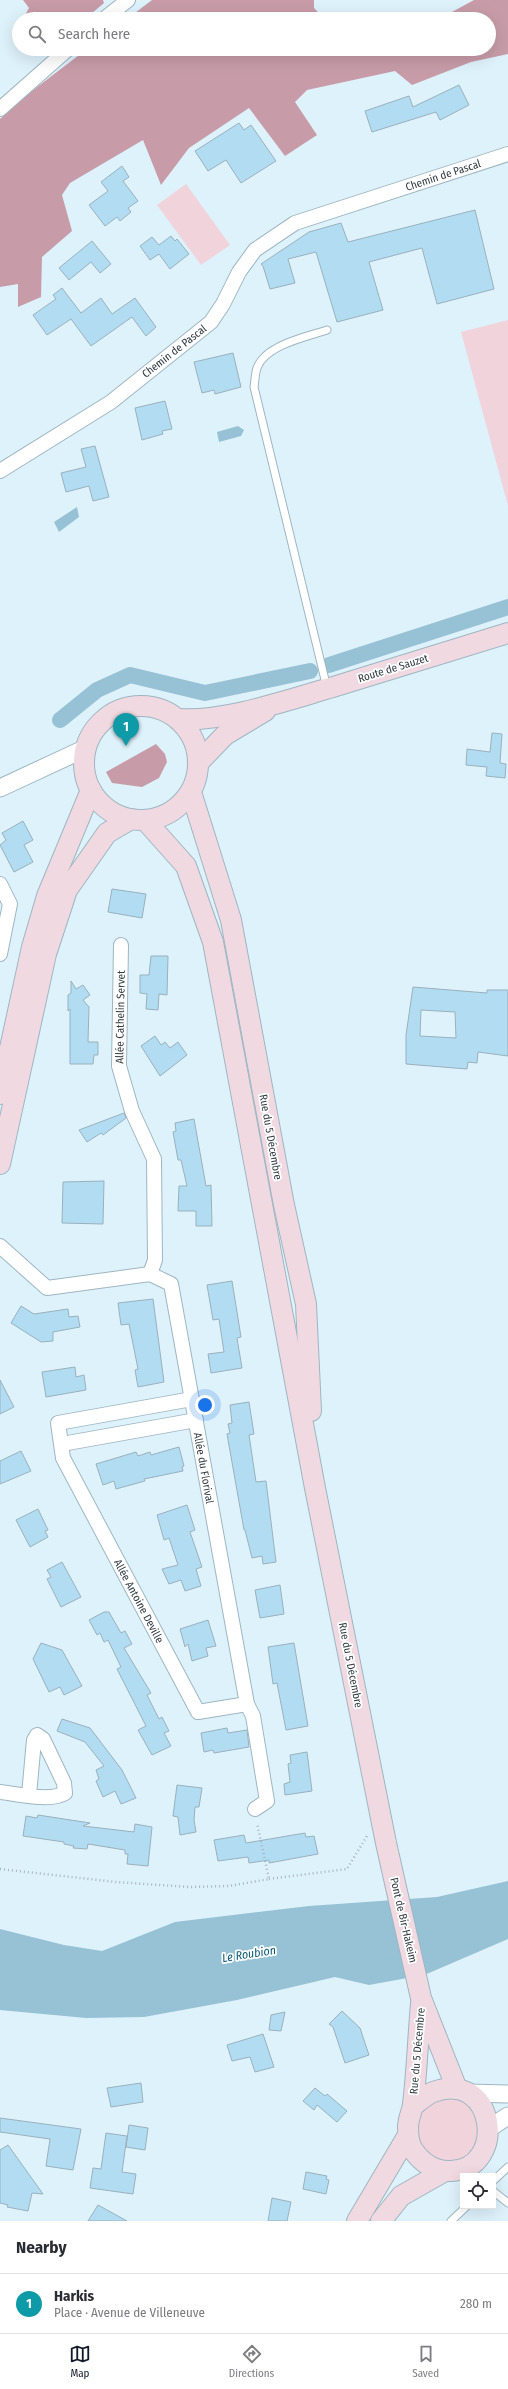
<!DOCTYPE html>
<html lang="en">
<head>
<meta charset="utf-8">
<style>
  body { margin:0; font-family:"Fira Sans Condensed",sans-serif; background:#f2f2f3; color:#2b2b33 }
  .controls { position:absolute; right:12px; bottom:12px; display:grid; overflow:hidden; border-radius:0px; box-shadow:0 4px 16px #0002 }
  .controls button { width:36px; height:36px; display:grid; place-items:center; padding:0; border:0; border-bottom:1px solid #e1e1e2; background:#fff; color:#2b2b33; font:20px sans-serif }
  .you { position:absolute; left:205px; top:1405px; width:14px; height:14px; margin:-10px; border:3px solid #fff; border-radius:50%; background:#1a73e8; box-shadow:0 0 0 6px #1a73e833 }
  .badge { display:grid; place-items:center; width:26px; height:26px; border-radius:50%; background:#111827; color:#fff; font-size:13px; font-weight:700 }
  .pin { position:absolute; translate:-50% -33px; filter:drop-shadow(0 1px 2px #0008) }
  .pin::after { content:''; position:absolute; top:21px; width:14px; height:12px; background:inherit; clip-path:polygon(0 0,100% 0,50% 100%) }
  .list { margin:0; padding:0; list-style:none }
  h2 { display:flex; justify-content:space-between; align-items:center; height:52px; margin:0; padding:0 16px; font-size:17px }
  h2 small { font-size:13px; font-weight:400; color:#7c7c81 }
  .list li { display:grid; grid-template-columns:26px 1fr auto; gap:12px; align-items:center; box-sizing:border-box; height:60px; padding:0 16px; border-top:1px solid #e1e1e2 }
  .list b { display:block; font-size:15px; white-space:nowrap }
  .list p { margin:0; font-size:13px; white-space:nowrap; color:#7c7c81 }
  .list em { font-size:13px; font-style:normal; color:#7c7c81 }
  .icon { flex:none; width:22px; height:22px; fill:none; stroke:currentColor; stroke-width:2; stroke-linecap:round; stroke-linejoin:round }
  .map { position:relative; flex:none; width:508px; height:2221px; overflow:hidden }
  .search { position:absolute; background:#fff; box-shadow:0 4px 16px #0002; left:12px; right:12px; top:12px; height:44px; display:flex; align-items:center; gap:10px; box-sizing:border-box; padding:0 14px; border-radius:22px; color:#7c7c81; font-size:15px }
  .sheet { height:112px; background:#fff }
  nav { display:flex; justify-content:space-around; align-items:center; box-sizing:border-box; height:56px; border-top:1px solid #e1e1e2; background:#fff; font-size:11px; color:#7c7c81 }
  nav a { display:grid; justify-items:center; gap:2px }
  nav .on { color:#111827 }
  .map>svg:first-child { display:block }
  .green { fill:#f1d4db }
  .forest { fill:#c79ca8 }
  .water { fill:#97c1d5 }
  .lines { fill:none; stroke-linecap:round; stroke-linejoin:round }
  .canal { stroke:#97c1d5; stroke-width:16 }
  .building { fill:#b2dcf1; stroke:#99b1bd; fill-rule:evenodd }
  .service-casing { stroke:#9eb6c2; stroke-width:9 }
  .minor-casing { stroke:#9eb6c2; stroke-width:16 }
  .tertiary-casing { stroke:#9eb6c2; stroke-width:19 }
  .secondary-casing { stroke:#9eb6c2; stroke-width:22 }
  .path { stroke:#a5b5be; stroke-width:2.5; stroke-dasharray:1 3; stroke-linecap:butt }
  .service { stroke:#fff; stroke-width:7 }
  .minor { stroke:#fff; stroke-width:14 }
  .tertiary { stroke:#fff; stroke-width:17 }
  .secondary { stroke:#f0d9e0; stroke-width:20 }
  .labels { text-anchor:middle; stroke-width:3.5; stroke-linejoin:round; paint-order:stroke }
  .street-label { font-size:11px; fill:#313b40; stroke:#fff }
  .water-label { font-size:12px; font-style:italic; fill:#0a5976; stroke:#fff }
</style>
</head>
<body>
<div class="map">
<svg width="508" height="2221" viewBox="0 0 508 2221">
  <rect width="100%" height="100%" fill="#def2fc"/>
  <g class="green">
    <path d="M186,184L230,245L201,265L157,205Z"/>
    <path d="M508,320V506L461,332Z"/>
    <path d="M440,2097L466,2099L483,2118L476,2155L440,2165L420,2149C414,2117 413,2117 440,2097Z"/>
  </g>
  <g class="forest">
    <path d="M23,0H103L104,3L85,19H23L29,8Z"/>
    <path d="M152,0H314V8L324,18L371,19H127Z"/>
    <path d="M474,0H508V54L471,62L412,85L395,71L307,90L295,102L317,135L285,156L249,108L189,148L161,185L143,140L70,183L62,195L72,231L42,257L41,297L18,307V284L0,287V119L24,97L87,49H489V19H439Z"/>
    <path d="M156,744L165,754L167,762L159,778L142,787L112,783L106,772Z"/>
  </g>
  <g class="water">
    <path d="M238,426L244,430L241,436L219,442L217,432Z"/>
    <path d="M77,507L79,517L59,532L54,522Z"/>
    <path d="M508,1881V1939L429,1973L402,1979L369,1985L335,1977L237,2000L144,2017L86,2018L0,2010V1929L64,1945L102,1951L175,1922L309,1906L437,1897Z"/>
  </g>
  <g class="lines">
    <g class="canal">
      <path d="M329,665L508,607"/>
      <path d="M60,720L97,690L130,675L205,693L310,671"/>
    </g>
  </g>
  <g class="building">
    <path d="M459,85L469,105L440,120L436,112L372,132L365,111L409,96L413,107Z"/>
    <path d="M239,123L244,130L251,125L276,161L241,183L226,160L208,171L195,151Z"/>
    <path d="M122,166L129,177L123,181L138,201L128,208L131,212L120,221L117,217L105,226L89,205L108,191L101,182Z"/>
    <path d="M475,210L494,289L437,304L422,248L369,262L383,310L337,322L316,252L288,259L295,283L270,289L263,266L261,264L309,232L341,223L348,242Z"/>
    <path d="M171,236L175,241L177,239L189,254L170,269L159,254L150,260L140,246L152,237L159,245Z"/>
    <path d="M92,241L111,264L100,273L91,262L69,280L59,268Z"/>
    <path d="M62,288L81,313L101,298L112,314L135,298L156,327L146,336L132,317L91,346L71,319L47,335L33,315L56,299L53,295Z"/>
    <path d="M233,353L241,387L215,394L214,390L202,393L194,362Z"/>
    <path d="M165,401L172,429L162,431L163,434L142,440L135,408Z"/>
    <path d="M95,446L109,497L93,501L89,486L66,492L61,473L86,467L81,449Z"/>
    <path d="M492,733L502,734L500,763L506,764L505,778L486,776L487,767L466,765L467,749L490,752Z"/>
    <path d="M23,821L33,840L24,845L33,862L14,872L0,845L6,840L2,833Z"/>
    <path d="M112,889L146,894L142,918L108,912Z"/>
    <path d="M151,956H168L167,995L159,994L158,1010L146,1009L147,994L140,993V975H149Z"/>
    <path d="M71,981L76,989L83,985L90,995L83,1000L89,1007L88,1042H98V1055H94L93,1064H70V1009L68,1011V995L71,993Z"/>
    <path d="M413,987L487,993V990H508V1056L478,1052L477,1063L468,1062L467,1069L406,1064V1035ZM421,1010L455,1012L456,1038L420,1036Z"/>
    <path d="M155,1036L161,1045L165,1042L170,1048L178,1042L187,1055L160,1076L141,1046Z"/>
    <path d="M124,1113L126,1118L103,1135L101,1133L87,1142L79,1130Z"/>
    <path d="M194,1119L206,1186L211,1185L212,1226H196V1211H178L179,1186H187L181,1160H178L173,1132L176,1131L175,1123Z"/>
    <path d="M104,1181L103,1224L62,1223L63,1182Z"/>
    <path d="M232,1281L241,1337L237,1338L242,1368L211,1373L208,1354L224,1352L219,1319L213,1320L207,1285Z"/>
    <path d="M153,1299L164,1382L138,1387L135,1370L138,1369L129,1324L121,1325L118,1303Z"/>
    <path d="M21,1306L34,1314L68,1309L69,1317L78,1316L80,1327L53,1332V1341L41,1342L11,1323Z"/>
    <path d="M75,1367L76,1377L84,1375L86,1390L46,1397L42,1372Z"/>
    <path d="M0,1380L14,1407L0,1414Z"/>
    <path d="M249,1402L254,1434L249,1435L256,1482L266,1481L276,1562L263,1564L262,1556L252,1558L245,1530H244L227,1434L230,1433L228,1424L232,1423L230,1405Z"/>
    <path d="M179,1447L184,1466L182,1467L183,1471L144,1479L145,1481L116,1489L114,1481L103,1485L96,1464L136,1452L138,1456L150,1452L151,1455Z"/>
    <path d="M21,1451L31,1471L0,1484V1461Z"/>
    <path d="M187,1505L195,1530L190,1532L202,1567L196,1569L201,1586L185,1591L181,1580L169,1584L162,1569L178,1565L169,1538L164,1540L157,1515Z"/>
    <path d="M38,1509L48,1530L45,1531L48,1537L30,1547L16,1520Z"/>
    <path d="M62,1562L81,1597L61,1607L47,1579L51,1577L47,1570Z"/>
    <path d="M280,1585L284,1614L260,1618L255,1590Z"/>
    <path d="M104,1612H109L121,1633L125,1631L132,1644L124,1648L151,1693L147,1695L159,1719L162,1717L169,1731L164,1733L171,1746L152,1755L138,1730L146,1726L117,1669L121,1667L108,1640L104,1642L100,1633L97,1635L89,1620Z"/>
    <path d="M208,1620L216,1646L206,1648L208,1656L192,1661L188,1644L185,1647L180,1629Z"/>
    <path d="M41,1643L62,1650L82,1686L64,1695L60,1687L49,1692L33,1659Z"/>
    <path d="M294,1643L308,1726L286,1730L277,1683L273,1684L268,1647Z"/>
    <path d="M62,1719L90,1728L122,1770L136,1798L121,1804L115,1791L103,1797L96,1781L99,1779L96,1770L104,1766L85,1742L57,1731Z"/>
    <path d="M227,1728L228,1733L247,1730L249,1747L214,1753L213,1750L204,1752L201,1733Z"/>
    <path d="M307,1752L312,1791L285,1795L284,1784L290,1782L288,1764L291,1763L290,1755Z"/>
    <path d="M177,1785L202,1788L199,1807H195L194,1820L196,1832L180,1835L178,1817L173,1816Z"/>
    <path d="M38,1815L90,1823L83,1826L134,1832L135,1824L152,1827L148,1866L127,1864L128,1854H125V1850L88,1844L87,1849L73,1848L74,1846L64,1844V1842L23,1836L26,1816L37,1818Z"/>
    <path d="M305,1833L306,1837L314,1836L318,1854L269,1863V1860L249,1863L248,1857L218,1861L214,1840L244,1835L246,1843Z"/>
    <path d="M342,2011L360,2028L369,2055L345,2063L333,2027L329,2024Z"/>
    <path d="M285,2012L281,2031L269,2030L271,2015Z"/>
    <path d="M263,2034L274,2067L255,2072L250,2057L232,2061L227,2045Z"/>
    <path d="M141,2083L143,2102L111,2107L107,2088Z"/>
    <path d="M315,2088L325,2096L327,2094L347,2111L337,2122L317,2105L314,2110L303,2101Z"/>
    <path d="M0,2118L81,2129L73,2170L46,2166L50,2139L0,2132Z"/>
    <path d="M129,2125L148,2128L145,2150L126,2147Z"/>
    <path d="M106,2133L127,2136L122,2172L136,2174L133,2194L90,2188L93,2168L101,2169Z"/>
    <path d="M8,2145L43,2194L32,2193L28,2211L7,2207L8,2205L0,2203V2150Z"/>
    <path d="M306,2172L327,2176L326,2179L329,2180L326,2194L303,2189Z"/>
    <path d="M272,2198L291,2202L287,2221H268Z"/>
    <path d="M98,2205L127,2221H88Z"/>
  </g>
  <g class="lines">
    <defs>
      <g id="service">
        <path d="M327,330C306,337 265,345 257,368C255,374 255,381 254,387L327,688"/>
        <path d="M493,2181L508,2167"/>
        <path d="M493,2191L508,2203"/>
        <path d="M451,2221L467,2206"/>
      </g>
      <g id="minor">
        <path d="M104,19L128,0"/>
        <path d="M0,109L68,49"/>
        <path d="M0,471L111,402L211,322L223,304L239,272L255,250L295,223L508,154"/>
        <path d="M0,884L10,904L0,954"/>
        <path d="M121,945L119,1066L132,1111L154,1159L155,1260L150,1274"/>
        <path d="M0,1246L47,1288L150,1274L171,1284L247,1704L253,1716L267,1801L255,1809"/>
        <path d="M192,1399L58,1423L63,1458L198,1712L247,1704"/>
        <path d="M62,1444L196,1420"/>
        <path d="M0,1792C17,1794 51,1802 65,1793L64,1783L43,1739L37,1735L34,1740L29,1795"/>
      </g>
      <g id="tertiary">
        <path d="M0,788L86,748"/>
        <path d="M468,2093L508,2094"/>
        <path d="M491,2127L508,2116"/>
      </g>
      <g id="secondary">
        <circle cx="141" cy="763" r="57"/>
        <path d="M178,719C225,722 288,700 333,687C391,669 450,651 508,633"/>
        <path d="M199,762L225,735L265,711"/>
        <path d="M191,792L231,920L284,1205L306,1304L311,1411"/>
        <path d="M145,820L186,866L213,942L315,1488L386,1843L421,1998L457,2089"/>
        <path d="M0,1094L32,947L47,896L91,790"/>
        <path d="M0,1164L46,954L67,890L107,833L131,819"/>
        <path d="M413,2106C419,2101 426,2095 433,2092C496,2069 508,2169 451,2171C435,2172 422,2163 413,2150C409,2144 408,2135 408,2127C408,2119 412,2112 413,2104C417,2071 418,2037 421,2004"/>
        <path d="M357,2221L408,2135"/>
        <path d="M381,2221L401,2196L445,2171"/>
      </g>
    </defs>
    <use href="#service" class="service-casing"/>
    <use href="#minor" class="minor-casing"/>
    <use href="#tertiary" class="tertiary-casing"/>
    <use href="#secondary" class="secondary-casing"/>
    <g class="path">
      <path d="M0,1869L116,1882L189,1887L229,1886L269,1879L257,1823"/>
      <path d="M269,1879L347,1869L367,1836"/>
    </g>
    <use href="#service" class="service"/>
    <use href="#minor" class="minor"/>
    <use href="#tertiary" class="tertiary"/>
    <use href="#secondary" class="secondary"/>
  </g>
  <g class="labels">
    <g class="street-label">
      <text transform="translate(443 175) rotate(-18)" y="4">Chemin de Pascal</text>
      <text transform="translate(174 351) rotate(-38)" y="4">Chemin de Pascal</text>
      <text transform="translate(393 668) rotate(-17)" y="4">Route de Sauzet</text>
      <text transform="translate(120 1017) rotate(-89)" y="4">Allée Cathelin Servet</text>
      <text transform="translate(271 1137) rotate(80)" y="4">Rue du 5 Décembre</text>
      <text transform="translate(204 1468) rotate(80)" y="4">Allée du Florival</text>
      <text transform="translate(139 1601) rotate(62)" y="4">Allée Antoine Deville</text>
      <text transform="translate(351 1665) rotate(79)" y="4">Rue du 5 Décembre</text>
      <text transform="translate(404 1920) rotate(77)" y="4">Pont de Bir-Hakeim</text>
      <text transform="translate(417 2051) rotate(-85)" y="4">Rue du 5 Décembre</text>
    </g>
    <g class="water-label">
      <text transform="translate(249 1954) rotate(-9)" y="4">Le Roubion</text>
    </g>
  </g>
</svg>
<div class="controls">
<button><svg class="icon" aria-label="locate" viewBox="0 0 24 24"><circle cx="12" cy="12" r="6"/><path d="M12 2v4M12 18v4M2 12h4M18 12h4"/></svg></button>
</div>
<div class="you"></div>
<div class="pin badge" style="left:126px;top:746px;background:#0f9aa8">1</div>
<div class="search"><svg class="icon" aria-label="search" viewBox="0 0 24 24"><circle cx="10" cy="10" r="6"/><path d="M15 15l6 6"/></svg>Search here</div>
</div>
<section class="sheet">
<h2>Nearby<small></small></h2>
<ul class="list">
<li><span class="badge" style="background:#0f9aa8">1</span><div><b>Harkis</b><p>Place · Avenue de Villeneuve</p></div><em>280 m</em></li>
</ul>
</section>
<nav>
<a class="on"><svg class="icon" aria-label="map" viewBox="0 0 24 24"><path d="M3 6l6-2 6 2 6-2v14l-6 2-6-2-6 2zM9 4v14M15 6v14"/></svg>Map</a>
<a><svg class="icon" aria-label="directions" viewBox="0 0 24 24"><path d="M12 3l9 9-9 9-9-9zM9 14v-3h6M13 9l2 2-2 2"/></svg>Directions</a>
<a><svg class="icon" aria-label="saved" viewBox="0 0 24 24"><path d="M7 4h10v16l-5-4-5 4z"/></svg>Saved</a>
</nav>
</body>
</html>
